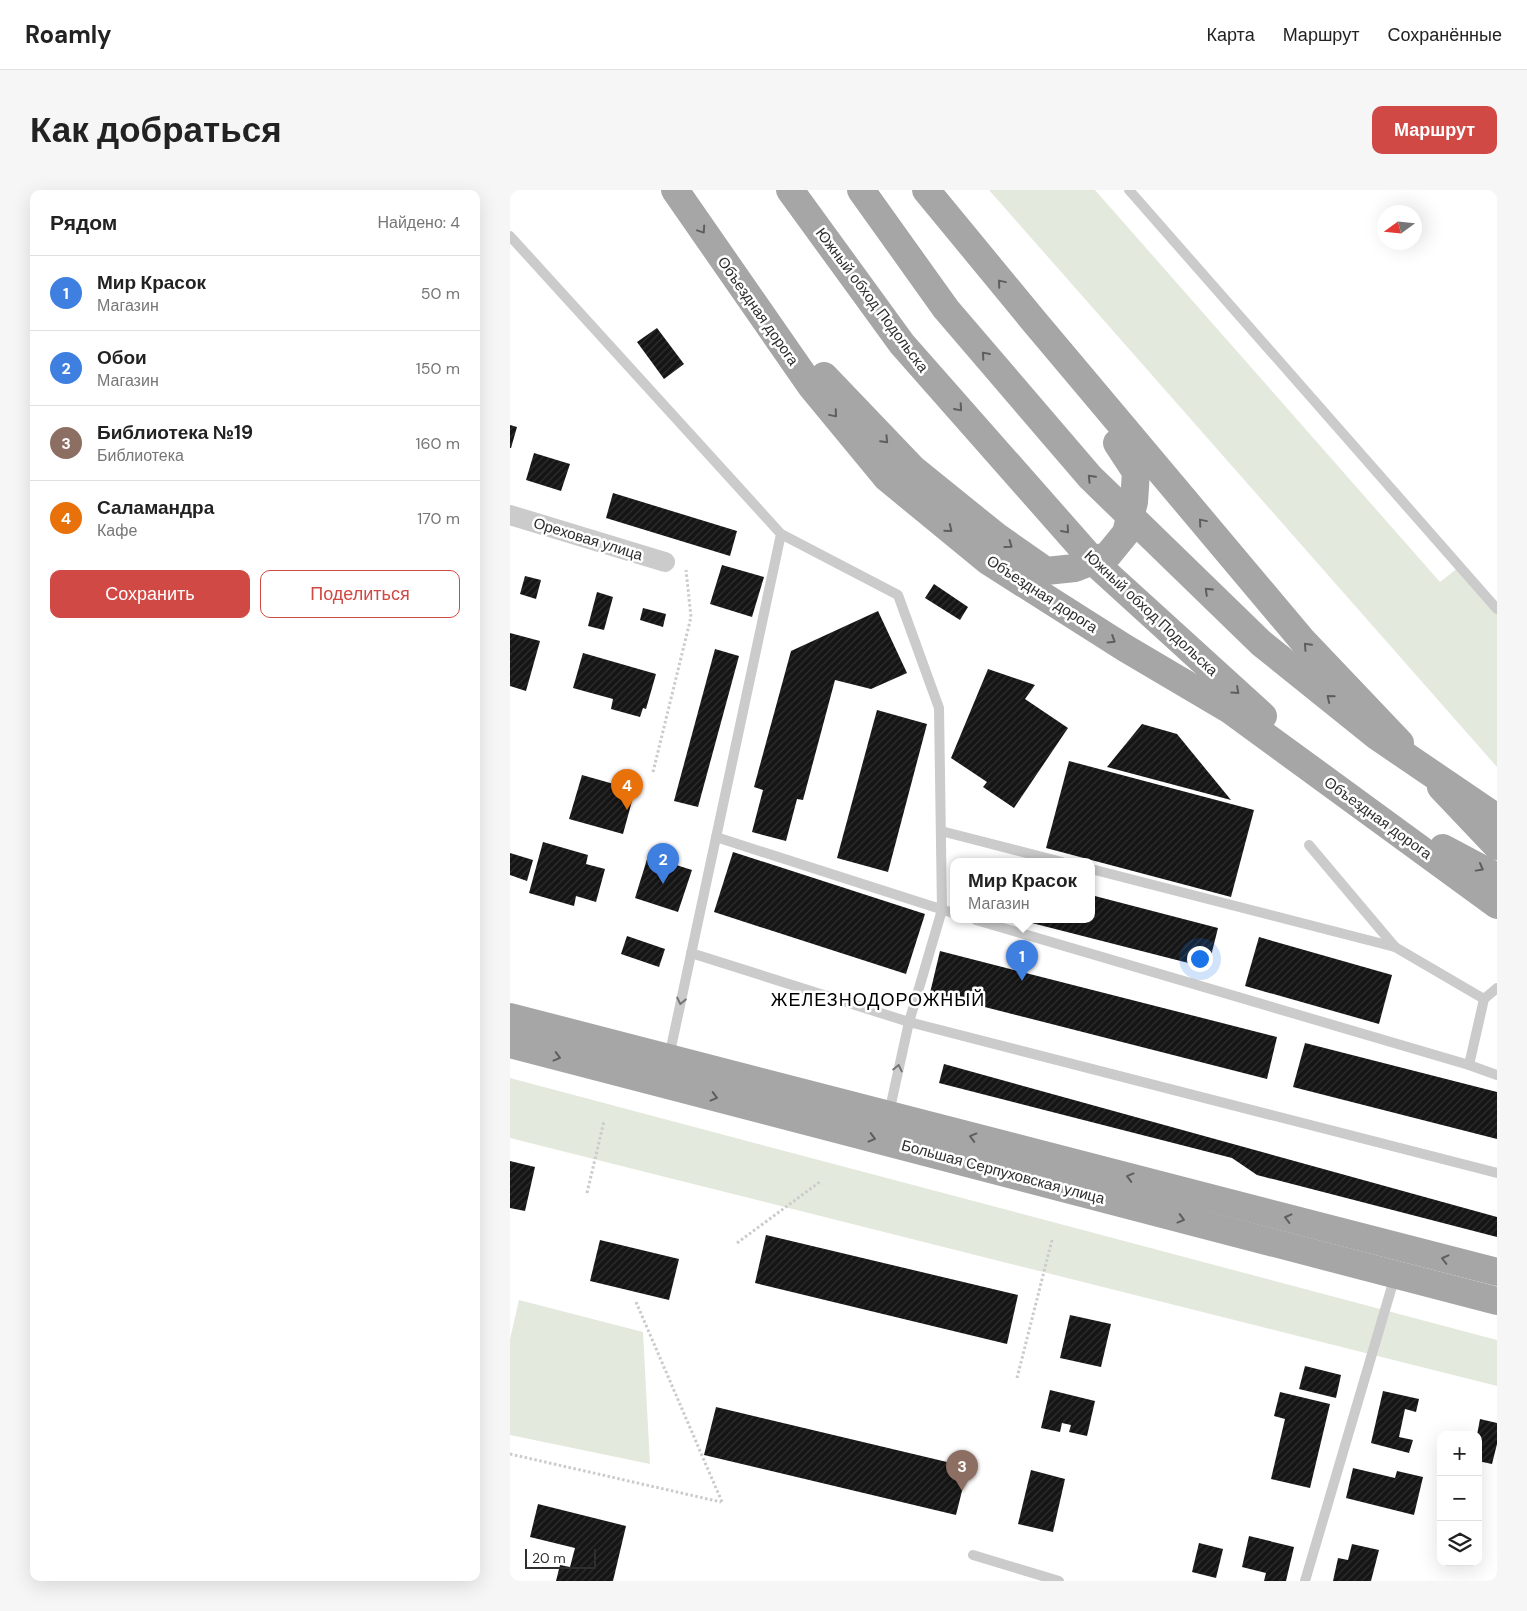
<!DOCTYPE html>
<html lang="ru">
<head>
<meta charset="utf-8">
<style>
  body { margin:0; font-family:"DM Sans",sans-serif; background:#f6f6f6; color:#222 }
  .controls { position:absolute; right:15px; bottom:15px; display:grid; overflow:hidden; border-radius:10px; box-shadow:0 5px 20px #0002 }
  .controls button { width:45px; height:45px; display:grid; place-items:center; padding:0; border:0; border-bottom:1px solid #e0e0e0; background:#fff; color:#222; font:25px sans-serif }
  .compass { position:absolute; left:867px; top:15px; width:45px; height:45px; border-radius:50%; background:#fff; box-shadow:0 5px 20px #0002; rotate:255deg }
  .scale { position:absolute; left:15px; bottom:12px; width:71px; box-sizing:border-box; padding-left:5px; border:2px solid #2e2e2e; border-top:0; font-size:14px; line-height:18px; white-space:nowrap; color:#2e2e2e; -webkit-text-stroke:4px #fff; paint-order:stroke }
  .you { position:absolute; left:689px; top:768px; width:18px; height:18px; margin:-12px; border:4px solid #fff; border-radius:50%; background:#1a73e8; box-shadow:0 0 0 8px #1a73e833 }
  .badge { display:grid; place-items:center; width:32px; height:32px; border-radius:50%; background:#d04945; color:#fff; font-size:16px; font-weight:700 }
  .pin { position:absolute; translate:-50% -41px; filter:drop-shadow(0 1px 2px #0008) }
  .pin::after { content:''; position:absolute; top:26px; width:18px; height:15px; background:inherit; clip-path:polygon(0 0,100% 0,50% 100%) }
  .popup { position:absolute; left:440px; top:668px; width:145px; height:65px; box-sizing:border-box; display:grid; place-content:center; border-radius:10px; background:#fff; filter:drop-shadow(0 1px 4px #0005); font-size:16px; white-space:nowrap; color:#767676 }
  .popup b { font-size:19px; color:#222 }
  .popup::after { content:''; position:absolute; left:50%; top:100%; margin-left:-10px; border:10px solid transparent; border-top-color:#fff }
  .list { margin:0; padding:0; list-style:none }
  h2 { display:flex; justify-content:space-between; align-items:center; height:65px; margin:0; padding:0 20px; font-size:21px }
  h2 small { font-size:16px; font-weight:400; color:#767676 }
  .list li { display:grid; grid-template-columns:32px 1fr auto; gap:15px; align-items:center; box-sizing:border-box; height:75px; padding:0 20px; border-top:1px solid #e0e0e0 }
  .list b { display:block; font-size:19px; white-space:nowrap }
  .list p { margin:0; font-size:16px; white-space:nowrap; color:#767676 }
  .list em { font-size:16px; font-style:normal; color:#767676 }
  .actions { display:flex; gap:10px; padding:15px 20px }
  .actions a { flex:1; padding:11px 0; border:1px solid #d04945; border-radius:10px; text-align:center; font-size:18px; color:#d04945 }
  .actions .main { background:#d04945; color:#fff }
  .icon { flex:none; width:28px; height:28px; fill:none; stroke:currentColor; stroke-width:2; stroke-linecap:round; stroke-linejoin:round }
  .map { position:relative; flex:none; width:987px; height:1391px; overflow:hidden; border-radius:10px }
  header { display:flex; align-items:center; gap:30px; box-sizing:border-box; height:70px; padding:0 25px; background:#fff; border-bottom:1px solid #e0e0e0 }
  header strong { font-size:24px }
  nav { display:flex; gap:28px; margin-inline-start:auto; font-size:18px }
  .intro { display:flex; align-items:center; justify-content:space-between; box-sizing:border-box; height:120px; padding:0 30px }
  h1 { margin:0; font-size:35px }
  .button { padding:12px 22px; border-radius:10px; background:#d04945; color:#fff; font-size:18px; font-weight:700 }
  main { display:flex; gap:30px; padding:0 30px }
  aside { flex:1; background:#fff; border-radius:10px; box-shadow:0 5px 20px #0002 }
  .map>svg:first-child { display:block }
  .green { fill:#e3eadd }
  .building { fill:url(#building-hatch) }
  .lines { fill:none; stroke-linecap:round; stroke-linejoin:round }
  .path { stroke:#cbcbcb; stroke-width:3; stroke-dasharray:2.5 2.5; stroke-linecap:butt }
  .service { stroke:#cbcbcb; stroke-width:10 }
  .minor { stroke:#cbcbcb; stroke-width:20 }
  .primary { stroke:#a6a6a6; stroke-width:28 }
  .primary-bridge { stroke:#a6a6a6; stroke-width:28 }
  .oneway { stroke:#5e5e5e }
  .oneway2 { stroke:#757575 }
  .labels { text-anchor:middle; stroke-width:5; stroke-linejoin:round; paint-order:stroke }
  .street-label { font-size:15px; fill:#2e2e2e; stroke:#fff }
  .quarter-label { font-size:18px; letter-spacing:1px; fill:#000; stroke:#fff }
</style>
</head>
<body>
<header>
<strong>Roamly</strong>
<nav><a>Карта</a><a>Маршрут</a><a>Сохранённые</a></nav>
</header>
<div class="intro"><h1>Как добраться</h1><a class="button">Маршрут</a></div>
<main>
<aside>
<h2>Рядом<small>Найдено: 4</small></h2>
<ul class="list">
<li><span class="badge" style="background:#3f7fe0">1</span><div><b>Мир Красок</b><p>Магазин</p></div><em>50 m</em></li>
<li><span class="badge" style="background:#3f7fe0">2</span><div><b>Обои</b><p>Магазин</p></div><em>150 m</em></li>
<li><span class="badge" style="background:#8d6e63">3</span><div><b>Библиотека №19</b><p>Библиотека</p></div><em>160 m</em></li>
<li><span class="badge" style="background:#e8710a">4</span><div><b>Саламандра</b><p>Кафе</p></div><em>170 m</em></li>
</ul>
<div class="actions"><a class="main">Сохранить</a><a>Поделиться</a></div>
</aside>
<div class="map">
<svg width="987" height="1391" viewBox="0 0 987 1391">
  <defs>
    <pattern id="building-hatch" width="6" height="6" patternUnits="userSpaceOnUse" patternTransform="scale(1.25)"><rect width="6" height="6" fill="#151515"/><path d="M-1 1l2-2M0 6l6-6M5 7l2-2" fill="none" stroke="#2f2f2f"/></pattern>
  </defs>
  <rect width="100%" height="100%" fill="#fff"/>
  <g class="green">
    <path d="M479,0H585L930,392L949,377L987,424V577Z"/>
    <path d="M0,888L987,1150V1196L0,948Z"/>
    <path d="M9,1110L133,1142L140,1274L0,1245V1149Z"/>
  </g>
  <g class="building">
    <path d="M147,138L174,174L154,189L127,152Z"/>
    <path d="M0,235L7,237L1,258H0Z"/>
    <path d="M24,263L60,274L51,301L16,290Z"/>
    <path d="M103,303L227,341L220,366L96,328Z"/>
    <path d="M212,375L254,387L242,427L200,414Z"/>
    <path d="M15,386L31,390L26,409L10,404Z"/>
    <path d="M424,394L458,417L450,430L415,408Z"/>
    <path d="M87,402L103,407L94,440L78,436Z"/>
    <path d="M133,418L156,424L153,437L130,430Z"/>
    <path d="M368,421L397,483L361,499L325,490L293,610L287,609L276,651L242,642L253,600L244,597L281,461Z"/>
    <path d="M0,443L30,451L16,501L0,496Z"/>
    <path d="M205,459L229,466L188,617L164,611Z"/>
    <path d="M73,463L146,484L136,519L133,518L130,527L101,519L103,509L63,498Z"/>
    <path d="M478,479L525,495L515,509L558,538L504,618L473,597L477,592L441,568Z"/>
    <path d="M367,520L417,534L378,682L327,668Z"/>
    <path d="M632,534L667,544L721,610L597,577Z"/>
    <path d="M559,571L744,620L721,707L536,658Z"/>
    <path d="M72,585L125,600L113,644L59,629Z"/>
    <path d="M33,652L78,665L76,674L95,679L86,712L66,706L64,716L19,703Z"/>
    <path d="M223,662L415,724L396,784L204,722Z"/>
    <path d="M0,663L23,670L17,691L0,685Z"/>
    <path d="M138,666L182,680L168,722L125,708Z"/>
    <path d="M581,705L708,738L698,778L510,730H581Z"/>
    <path d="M117,746L155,759L149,777L111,764Z"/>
    <path d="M749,747L882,785L869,834L735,796Z"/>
    <path d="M430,761L767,847L757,889L420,803Z"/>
    <path d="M795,853L987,902V949L783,897Z"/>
    <path d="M434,874L987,1027V1047L747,985L722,968L429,893Z"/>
    <path d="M0,971L25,977L15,1021L0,1018Z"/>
    <path d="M256,1045L508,1105L497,1154L245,1093Z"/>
    <path d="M90,1050L169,1069L159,1110L80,1091Z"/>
    <path d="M560,1125L601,1134L591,1177L550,1168Z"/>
    <path d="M795,1176L831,1185L826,1208L789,1199Z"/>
    <path d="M540,1200L585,1211L577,1246L559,1242L561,1235L552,1233L550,1242L531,1238Z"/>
    <path d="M873,1201L909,1209L906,1222L895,1219L889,1247L903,1250L899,1263L861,1253Z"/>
    <path d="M770,1202L820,1214L800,1298L761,1289L775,1229L764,1226Z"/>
    <path d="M206,1217L458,1277L446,1325L194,1265Z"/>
    <path d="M970,1229L987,1233V1254L982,1274L968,1271L967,1245Z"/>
    <path d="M843,1278L885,1288L887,1281L913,1287L904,1325L836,1308Z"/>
    <path d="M521,1280L555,1289L543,1342L508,1334Z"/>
    <path d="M28,1314L116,1336L103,1391H46L50,1375L60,1377L65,1358L20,1347Z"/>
    <path d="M739,1346L784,1357L776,1391H754L756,1383L732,1377Z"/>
    <path d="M689,1353L713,1359L706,1388L682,1382Z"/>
    <path d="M842,1354L869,1360L861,1391H823L828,1368L838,1370Z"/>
  </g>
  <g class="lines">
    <g class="path">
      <path d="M143,582L181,427L176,380"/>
      <path d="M77,1003L94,931"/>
      <path d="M227,1053L311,991"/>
      <path d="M126,1112L212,1312"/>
      <path d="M507,1188L542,1050"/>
      <path d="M0,1264L211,1312"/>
    </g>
    <g class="service">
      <path d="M619,0L987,419"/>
      <path d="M0,46L271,344L159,867"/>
      <path d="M271,344L388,405L429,518L432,720L399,832L379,923"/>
      <path d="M431,641L552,672"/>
      <path d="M206,647L443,723"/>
      <path d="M799,655L885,757"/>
      <path d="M581,679L885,757L974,809"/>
      <path d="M466,730L959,875L974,809L987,798"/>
      <path d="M181,763L399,832L987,983"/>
      <path d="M959,875L987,885"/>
      <path d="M463,1365L549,1391"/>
      <path d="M795,1391L885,1086"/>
    </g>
    <path class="minor" d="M0,325L155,372"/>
    <g class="primary">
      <path d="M165,0L301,196L377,288L478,371L615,458L720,520L987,715"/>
      <path d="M416,0L523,130L793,451L890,553"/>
      <path d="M314,186L403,279L486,346L536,381L565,378L598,365L616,343L624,312L626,282L607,253"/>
      <path d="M586,374L753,526"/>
      <path d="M931,597L987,656"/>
      <path d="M933,658L987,687"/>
      <path d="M0,827L987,1082"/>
      <path d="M0,854L987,1111"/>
    </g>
    <g class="primary-bridge">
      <path d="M280,0L392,154L586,374"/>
      <path d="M351,0L436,119L580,287L751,453L868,547L987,628"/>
    </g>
  </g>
  <defs><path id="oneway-chevron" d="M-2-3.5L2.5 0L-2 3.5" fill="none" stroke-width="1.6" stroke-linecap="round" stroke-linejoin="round" transform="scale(1.25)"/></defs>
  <g class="oneway">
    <use href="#oneway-chevron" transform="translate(192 40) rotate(56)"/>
    <use href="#oneway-chevron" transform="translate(491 93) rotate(-130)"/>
    <use href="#oneway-chevron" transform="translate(475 165) rotate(-131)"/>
    <use href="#oneway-chevron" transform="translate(449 218) rotate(49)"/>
    <use href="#oneway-chevron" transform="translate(324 224) rotate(50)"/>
    <use href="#oneway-chevron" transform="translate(375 250) rotate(46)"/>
    <use href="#oneway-chevron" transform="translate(581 288) rotate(-134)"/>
    <use href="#oneway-chevron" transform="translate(692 332) rotate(-130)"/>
    <use href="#oneway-chevron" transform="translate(439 339) rotate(39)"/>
    <use href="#oneway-chevron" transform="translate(556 340) rotate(49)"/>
    <use href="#oneway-chevron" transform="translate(499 355) rotate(36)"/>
    <use href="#oneway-chevron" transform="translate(698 401) rotate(-136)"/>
    <use href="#oneway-chevron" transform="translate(602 450) rotate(32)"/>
    <use href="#oneway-chevron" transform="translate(797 456) rotate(-133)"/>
    <use href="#oneway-chevron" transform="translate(726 501) rotate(42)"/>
    <use href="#oneway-chevron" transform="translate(820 508) rotate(-141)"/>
    <use href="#oneway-chevron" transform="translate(970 678) rotate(29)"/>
    <use href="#oneway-chevron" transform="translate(47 867) rotate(15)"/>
    <use href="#oneway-chevron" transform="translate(204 907) rotate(15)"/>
    <use href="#oneway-chevron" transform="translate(463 947) rotate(-165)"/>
    <use href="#oneway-chevron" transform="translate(362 948) rotate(15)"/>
    <use href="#oneway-chevron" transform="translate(620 987) rotate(-165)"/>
    <use href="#oneway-chevron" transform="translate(778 1028) rotate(-166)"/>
    <use href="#oneway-chevron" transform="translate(671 1029) rotate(15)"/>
    <use href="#oneway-chevron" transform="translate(935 1069) rotate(-166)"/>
  </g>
  <g class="oneway2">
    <use href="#oneway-chevron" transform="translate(171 811) rotate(102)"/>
    <use href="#oneway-chevron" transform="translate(388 878) rotate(-78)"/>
  </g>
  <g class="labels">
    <g class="street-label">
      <text transform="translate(362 110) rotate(53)" y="5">Южный обход Подольска</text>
      <text transform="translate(248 121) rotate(55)" y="5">Объездная дорога</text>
      <text transform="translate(78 349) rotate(17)" y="5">Ореховая улица</text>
      <text transform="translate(532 404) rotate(33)" y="5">Объездная дорога</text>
      <text transform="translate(641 423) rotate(43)" y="5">Южный обход Подольска</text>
      <text transform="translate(868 628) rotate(36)" y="5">Объездная дорога</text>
      <text transform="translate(493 982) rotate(15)" y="5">Большая Серпуховская улица</text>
    </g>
    <g class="quarter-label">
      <text x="368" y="816">ЖЕЛЕЗНОДОРОЖНЫЙ</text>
    </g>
  </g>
</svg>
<div class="controls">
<button>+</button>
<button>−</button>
<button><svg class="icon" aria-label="layers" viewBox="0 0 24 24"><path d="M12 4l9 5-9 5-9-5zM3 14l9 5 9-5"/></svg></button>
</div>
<svg class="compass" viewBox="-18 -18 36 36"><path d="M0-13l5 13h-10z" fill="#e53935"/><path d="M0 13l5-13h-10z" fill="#767676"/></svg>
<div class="scale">20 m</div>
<div class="you"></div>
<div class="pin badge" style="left:512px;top:791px;background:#3f7fe0">1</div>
<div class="popup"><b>Мир Красок</b>Магазин</div>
<div class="pin badge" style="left:153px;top:694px;background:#3f7fe0">2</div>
<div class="pin badge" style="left:452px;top:1301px;background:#8d6e63">3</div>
<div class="pin badge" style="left:117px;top:620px;background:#e8710a">4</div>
</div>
</main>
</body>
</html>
